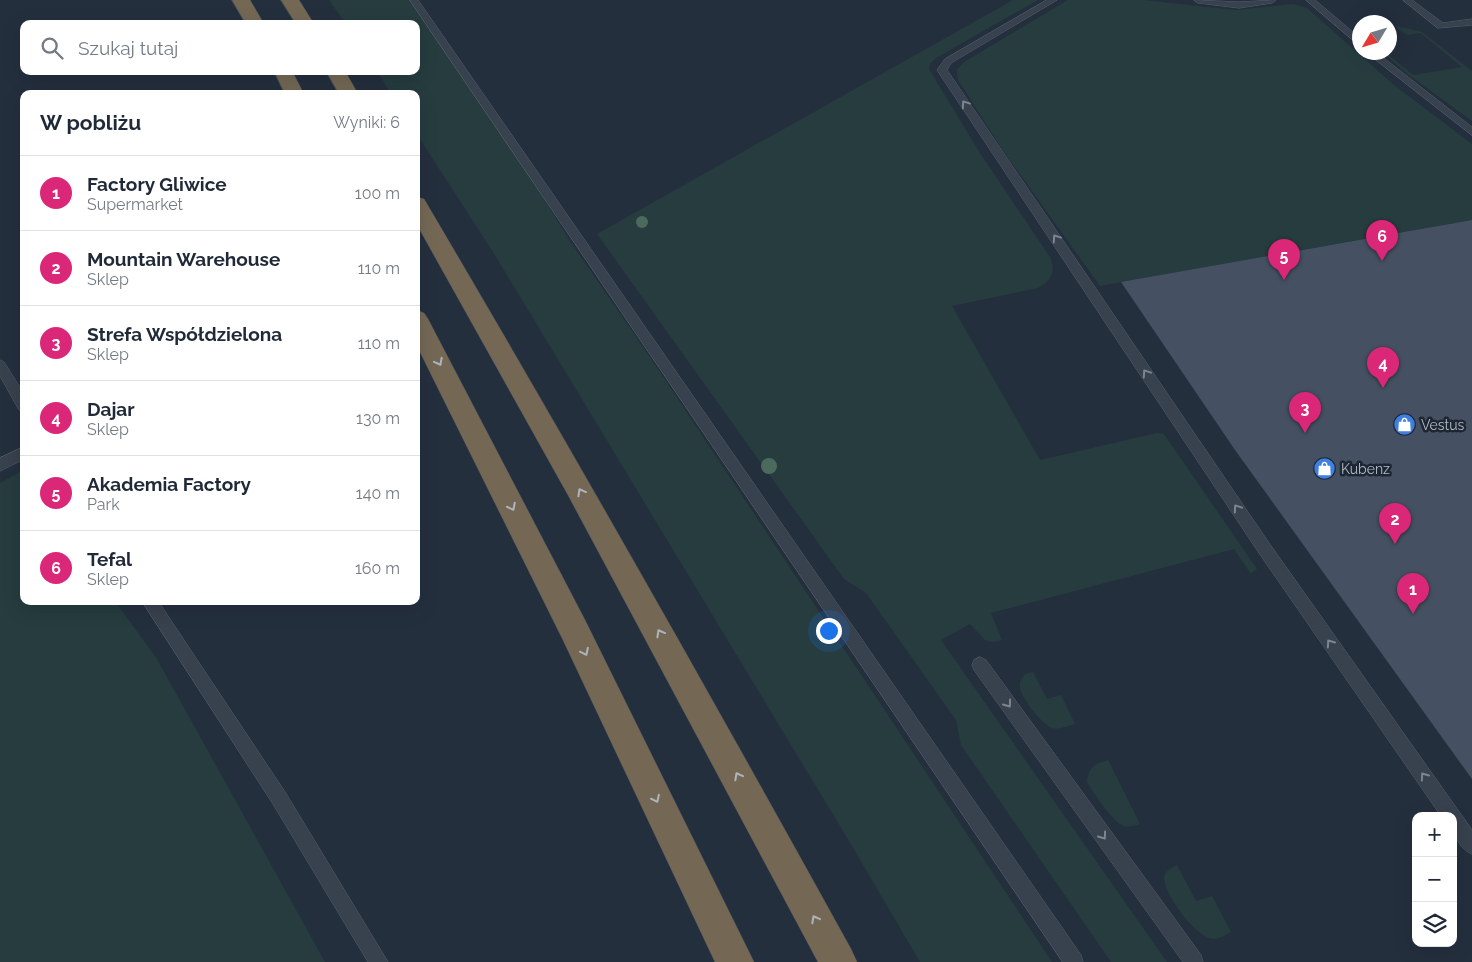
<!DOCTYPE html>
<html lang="pl">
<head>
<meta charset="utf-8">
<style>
  body { margin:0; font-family:Raleway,sans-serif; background:#f6f6f7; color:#1f2937 }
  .controls { position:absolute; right:15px; bottom:15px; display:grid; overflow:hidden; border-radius:10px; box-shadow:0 5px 20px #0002 }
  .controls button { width:45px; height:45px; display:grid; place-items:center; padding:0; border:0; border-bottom:1px solid #e0e1e3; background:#fff; color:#1f2937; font:25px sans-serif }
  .compass { position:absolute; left:1352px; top:15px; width:45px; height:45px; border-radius:50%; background:#fff; box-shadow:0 5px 20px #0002; rotate:232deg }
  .you { position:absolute; left:828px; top:630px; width:18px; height:18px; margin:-12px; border:4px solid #fff; border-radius:50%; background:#1a73e8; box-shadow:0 0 0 8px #1a73e833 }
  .badge { display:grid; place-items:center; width:32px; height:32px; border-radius:50%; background:#db2777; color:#fff; font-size:16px; font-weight:700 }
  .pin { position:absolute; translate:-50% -41px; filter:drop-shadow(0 1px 2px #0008) }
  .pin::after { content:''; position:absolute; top:26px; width:18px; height:15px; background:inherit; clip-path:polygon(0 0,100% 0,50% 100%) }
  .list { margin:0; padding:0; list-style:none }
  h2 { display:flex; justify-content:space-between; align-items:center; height:65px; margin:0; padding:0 20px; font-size:21px }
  h2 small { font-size:16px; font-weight:400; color:#747a83 }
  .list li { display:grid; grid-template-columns:32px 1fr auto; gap:15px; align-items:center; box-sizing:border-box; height:75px; padding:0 20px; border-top:1px solid #e0e1e3 }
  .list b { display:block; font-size:19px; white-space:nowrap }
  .list p { margin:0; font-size:16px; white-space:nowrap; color:#747a83 }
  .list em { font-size:16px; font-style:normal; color:#747a83 }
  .icon { flex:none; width:28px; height:28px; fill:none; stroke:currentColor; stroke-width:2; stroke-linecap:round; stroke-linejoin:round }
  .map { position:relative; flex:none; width:1472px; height:962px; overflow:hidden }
  .search { position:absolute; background:#fff; box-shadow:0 5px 20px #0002; left:20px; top:20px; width:400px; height:55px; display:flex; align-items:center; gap:12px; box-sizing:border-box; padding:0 18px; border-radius:10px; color:#747a83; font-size:19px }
  .panel { position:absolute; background:#fff; box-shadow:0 5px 20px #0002; left:20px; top:90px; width:400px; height:515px; border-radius:10px }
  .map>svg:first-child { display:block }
  .green { fill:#263c3f }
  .building { fill:#455162 }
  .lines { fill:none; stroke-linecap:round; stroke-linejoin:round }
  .service-casing { stroke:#565f6c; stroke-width:1 }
  .motorway-casing { stroke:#434c59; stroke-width:1 }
  .service { fill:#38414e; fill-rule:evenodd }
  .motorway { fill:#746855; fill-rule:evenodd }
  .tree { fill:#4b6a5d }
  .oneway { stroke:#7c8592 }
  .oneway2 { stroke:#aeb4bd }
  .labels { text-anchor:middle; stroke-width:5; stroke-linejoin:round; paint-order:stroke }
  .poi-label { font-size:14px; fill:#b4bcc9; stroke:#1d2633; text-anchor:start }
</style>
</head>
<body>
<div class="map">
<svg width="1472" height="962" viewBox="0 0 1472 962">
  <rect width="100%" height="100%" fill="#242f3e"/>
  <g class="green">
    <path d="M329,0H414L477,91L570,241L652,360L1052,962H920L849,841L493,252L416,133V94H391L377,71H416V24H346Z"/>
    <path d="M1013,0H1038L936,58L930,64L929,69L980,153L1050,257C1056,272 1052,280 1038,288L952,306L1040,460L1157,433L1164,434L1257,569L1251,574L1234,549L991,613L1002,640L992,642L985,640L970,624L941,640L1167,962H1111L961,745L956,720L866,593L844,579L597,234Z"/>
    <path d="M1068,0H1143L1236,10L1293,4L1307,8L1394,85L1472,144V220L1100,286L1002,149L958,80L957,70L964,62Z"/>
    <path d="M1398,26L1422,32L1472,71V121L1409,75L1383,53H1386L1413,75L1462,67L1421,33L1407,35L1396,28Z"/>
    <path d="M22,471L24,474V601H115L157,659L325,962H0V483Z"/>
    <path d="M1033,672L1047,699L1061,695L1075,724C1068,726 1059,730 1052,728C1043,725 1021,698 1020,688C1019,682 1022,678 1025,674Z"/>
    <path d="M1108,760L1140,824C1135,826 1129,827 1124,826C1111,821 1094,793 1087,782C1089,767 1094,764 1108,760Z"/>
    <path d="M1177,865L1196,901L1212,896L1231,932C1226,935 1219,939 1213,939C1196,938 1159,889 1165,874C1168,869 1173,867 1177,865Z"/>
  </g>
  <path class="building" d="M1472,220V779L1235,450L1121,282Z"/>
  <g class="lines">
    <defs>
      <g id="service">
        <path d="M410,0H418L1081,955L1083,962H1063Z"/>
        <path d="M1047,0H1057L951,63L947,70L1269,543L1472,830V854C1456,847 1453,831 1453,816H1441L1259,553L937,70L945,59Z"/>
        <path d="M1194,0L1239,2L1276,0L1272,3L1239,8L1198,3Z"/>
        <path d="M1306,0H1315L1360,38V46Z"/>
        <path d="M1403,0H1412L1443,23L1472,19V25L1438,28Z"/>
        <path d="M1366,52H1376L1472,127V135Z"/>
        <path d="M0,360L4,362L24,394V411L19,410L0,376Z"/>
        <path d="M24,447V459L0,471V458Z"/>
        <path d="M142,601H158L285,792L388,962H368L273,804Z"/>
        <path d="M980,657L986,660L1201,955L1203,962H1183L974,670L972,665L974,660Z"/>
      </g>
      <g id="motorway">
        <path d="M232,0H250L264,24H246Z"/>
        <path d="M281,0H299L314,24H296Z"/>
        <path d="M274,71H292L304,94H285Z"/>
        <path d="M326,71H345L358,94H339Z"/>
        <path d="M416,197L424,199L427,204C572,450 713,699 851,949L857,962H818L568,495L416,223Z"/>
        <path d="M416,310L424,313L428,319L585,620L754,962H715L563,640L416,344Z"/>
      </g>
    </defs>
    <use href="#service" class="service-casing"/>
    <use href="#motorway" class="motorway-casing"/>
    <use href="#service" class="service"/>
    <use href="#motorway" class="motorway"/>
  </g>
  <g class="tree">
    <circle cx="642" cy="222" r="6"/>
    <circle cx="769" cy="466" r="8"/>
  </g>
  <defs><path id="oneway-chevron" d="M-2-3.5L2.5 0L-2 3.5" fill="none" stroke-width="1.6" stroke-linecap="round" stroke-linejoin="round" transform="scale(1.25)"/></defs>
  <g class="oneway">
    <use href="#oneway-chevron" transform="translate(965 104) rotate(-124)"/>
    <use href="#oneway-chevron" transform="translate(1056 238) rotate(-124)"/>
    <use href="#oneway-chevron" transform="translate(1146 373) rotate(-124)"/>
    <use href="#oneway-chevron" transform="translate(1237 508) rotate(-124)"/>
    <use href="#oneway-chevron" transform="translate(1330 643) rotate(-125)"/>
    <use href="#oneway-chevron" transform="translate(1008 704) rotate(54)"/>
    <use href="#oneway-chevron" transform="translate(1424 776) rotate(-125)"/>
    <use href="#oneway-chevron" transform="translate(1103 836) rotate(54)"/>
  </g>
  <g class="oneway2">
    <use href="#oneway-chevron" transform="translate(439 362) rotate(62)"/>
    <use href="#oneway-chevron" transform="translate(581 492) rotate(-119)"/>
    <use href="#oneway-chevron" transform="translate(512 507) rotate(63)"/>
    <use href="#oneway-chevron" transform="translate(660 633) rotate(-119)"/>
    <use href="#oneway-chevron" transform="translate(585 652) rotate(64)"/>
    <use href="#oneway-chevron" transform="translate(738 776) rotate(-118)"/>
    <use href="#oneway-chevron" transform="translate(656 799) rotate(64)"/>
    <use href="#oneway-chevron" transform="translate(815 919) rotate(-118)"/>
  </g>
  <defs>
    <symbol id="shop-disc" viewBox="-11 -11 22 22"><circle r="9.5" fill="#3f7fe0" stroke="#1d2633"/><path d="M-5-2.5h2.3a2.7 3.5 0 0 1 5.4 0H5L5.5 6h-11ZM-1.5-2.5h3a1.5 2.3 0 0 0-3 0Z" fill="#fff"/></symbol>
  </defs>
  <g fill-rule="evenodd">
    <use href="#shop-disc" x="1392" y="412" width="25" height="25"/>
    <use href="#shop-disc" x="1312" y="456" width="25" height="25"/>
  </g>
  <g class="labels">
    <g class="poi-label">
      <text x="1421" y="430">Vestus</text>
      <text x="1341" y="474">Kubenz</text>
    </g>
  </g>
</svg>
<div class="controls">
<button>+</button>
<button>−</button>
<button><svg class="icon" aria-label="layers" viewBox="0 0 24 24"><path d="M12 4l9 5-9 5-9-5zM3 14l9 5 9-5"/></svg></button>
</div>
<svg class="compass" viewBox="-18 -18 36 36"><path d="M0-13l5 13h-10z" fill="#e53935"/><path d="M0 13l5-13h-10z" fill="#747a83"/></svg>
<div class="you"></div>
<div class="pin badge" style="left:1413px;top:614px">1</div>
<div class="pin badge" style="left:1395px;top:544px">2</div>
<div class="pin badge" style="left:1305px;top:433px">3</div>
<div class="pin badge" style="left:1383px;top:388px">4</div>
<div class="pin badge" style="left:1284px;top:280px">5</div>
<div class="pin badge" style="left:1382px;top:261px">6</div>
<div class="search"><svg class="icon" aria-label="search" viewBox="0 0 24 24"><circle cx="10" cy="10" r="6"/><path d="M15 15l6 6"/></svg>Szukaj tutaj</div>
<section class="panel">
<h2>W pobliżu<small>Wyniki: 6</small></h2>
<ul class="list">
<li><span class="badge">1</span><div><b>Factory Gliwice</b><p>Supermarket</p></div><em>100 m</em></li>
<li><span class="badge">2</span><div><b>Mountain Warehouse</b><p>Sklep</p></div><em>110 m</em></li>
<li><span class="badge">3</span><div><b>Strefa Współdzielona</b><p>Sklep</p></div><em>110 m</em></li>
<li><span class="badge">4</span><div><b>Dajar</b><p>Sklep</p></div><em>130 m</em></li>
<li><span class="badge">5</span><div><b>Akademia Factory</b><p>Park</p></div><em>140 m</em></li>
<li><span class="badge">6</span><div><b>Tefal</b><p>Sklep</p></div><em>160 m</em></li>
</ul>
</section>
</div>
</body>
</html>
